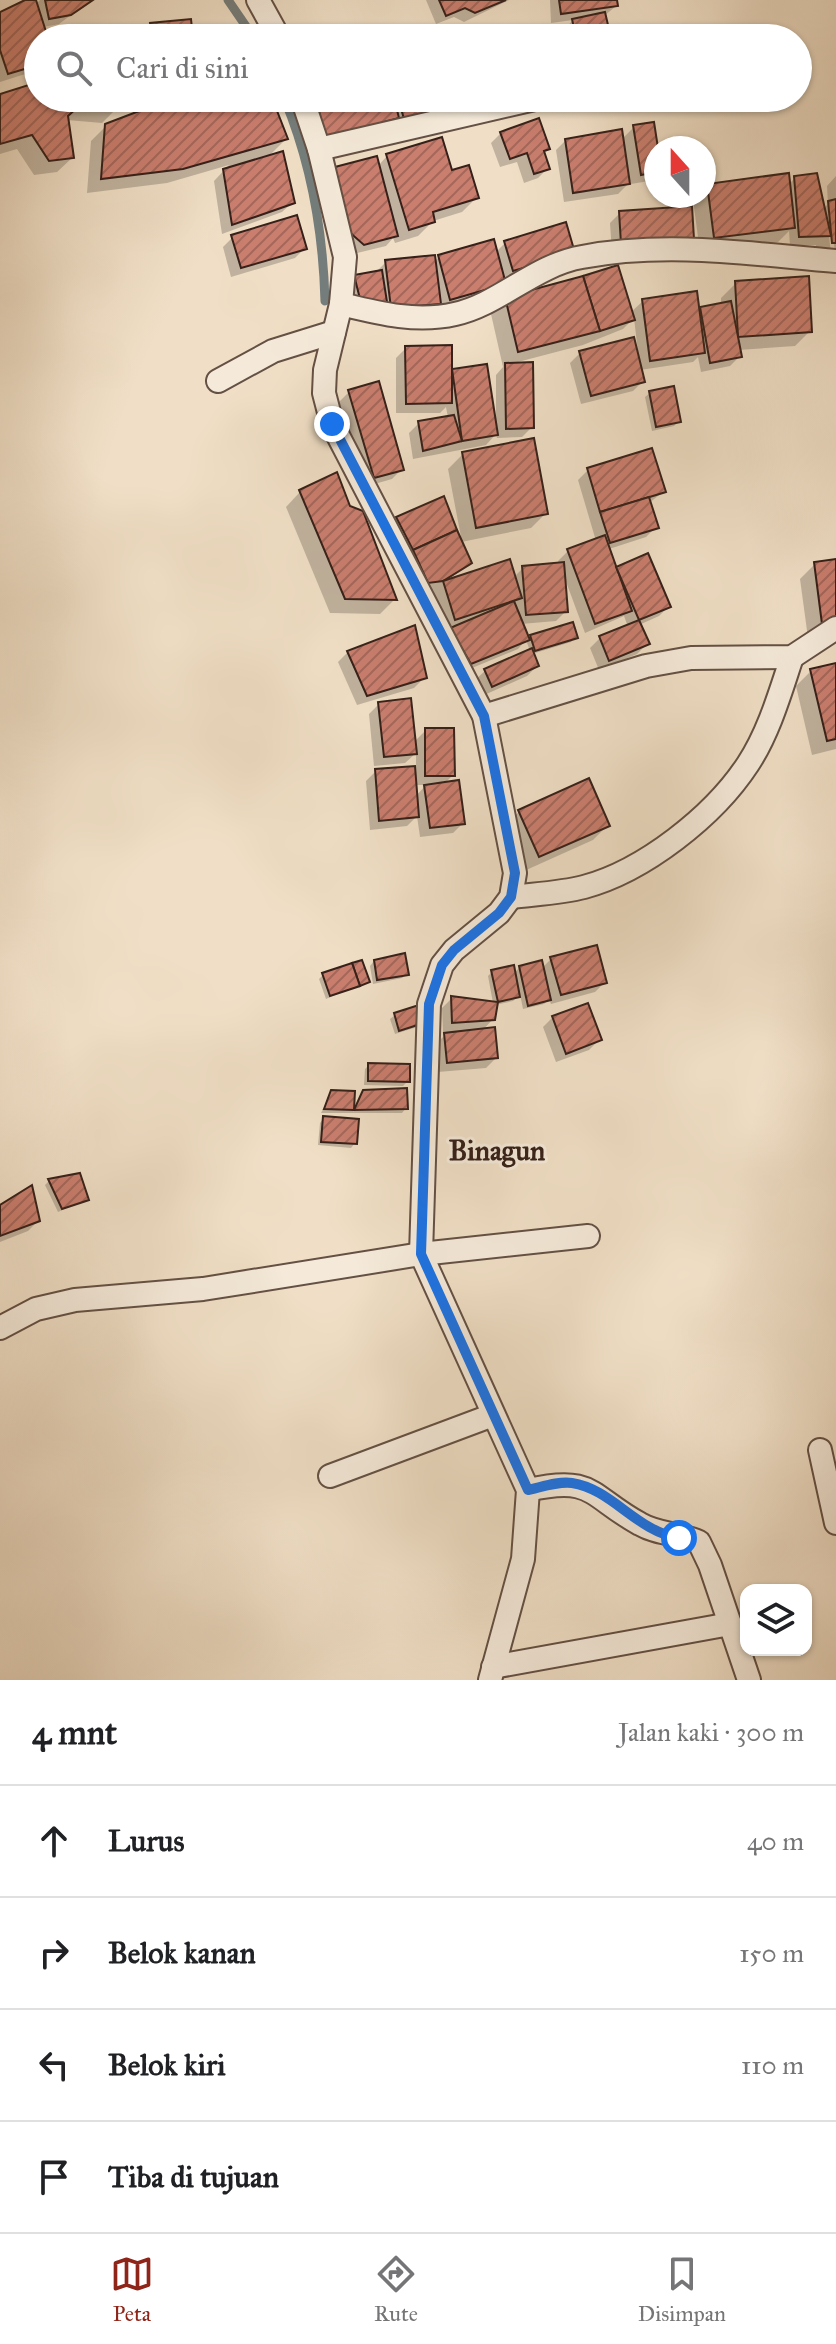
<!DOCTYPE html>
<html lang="id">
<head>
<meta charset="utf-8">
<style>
  body { margin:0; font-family:"IM FELL Great Primer",serif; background:#f2f2f2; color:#202124 }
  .controls { position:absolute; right:24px; bottom:24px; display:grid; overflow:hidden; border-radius:16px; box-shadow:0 2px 6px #0004 }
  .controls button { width:72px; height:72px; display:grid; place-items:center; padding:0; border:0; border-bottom:2px solid #e0e0e0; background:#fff; color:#202124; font:40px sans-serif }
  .compass { position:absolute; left:644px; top:136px; width:72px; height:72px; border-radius:50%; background:#fff; box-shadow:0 2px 6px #0004; rotate:339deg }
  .stop { position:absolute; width:24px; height:24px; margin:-18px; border:6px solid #1a73e8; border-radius:50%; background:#fff }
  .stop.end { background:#1a73e8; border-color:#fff; box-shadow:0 2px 8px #0008 }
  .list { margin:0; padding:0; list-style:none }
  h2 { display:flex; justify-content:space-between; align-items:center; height:104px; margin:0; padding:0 32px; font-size:34px }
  h2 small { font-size:26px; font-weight:400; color:#757577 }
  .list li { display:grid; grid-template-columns:52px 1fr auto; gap:24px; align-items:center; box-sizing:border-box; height:112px; padding:0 32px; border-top:2px solid #e0e0e0 }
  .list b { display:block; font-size:30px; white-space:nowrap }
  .list em { font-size:26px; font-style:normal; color:#757577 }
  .icon { flex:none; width:44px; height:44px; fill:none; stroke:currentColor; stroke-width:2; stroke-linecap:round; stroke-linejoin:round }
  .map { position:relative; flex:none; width:836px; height:1680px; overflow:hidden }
  .search { position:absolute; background:#fff; box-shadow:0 2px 6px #0004; left:24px; right:24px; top:24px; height:88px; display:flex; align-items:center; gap:20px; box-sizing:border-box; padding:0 28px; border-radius:44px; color:#757577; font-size:30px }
  .sheet { height:552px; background:#fff }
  nav { display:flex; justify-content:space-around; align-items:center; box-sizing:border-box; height:112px; border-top:2px solid #e0e0e0; background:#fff; font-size:22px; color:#757577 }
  nav a { display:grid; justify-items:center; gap:4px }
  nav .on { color:#8f2418 }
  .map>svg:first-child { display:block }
  .shadow { fill:#0003; fill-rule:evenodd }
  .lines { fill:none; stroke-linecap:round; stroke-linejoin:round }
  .stream { stroke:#747d7b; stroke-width:9 }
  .building { fill:url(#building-hatch); stroke:#362019; stroke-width:2 }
  .minor-casing { stroke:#645044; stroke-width:26 }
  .minor { stroke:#f5eada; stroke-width:22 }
  .route { stroke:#1a73e8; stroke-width:10 }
  .labels { text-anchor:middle; stroke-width:6; stroke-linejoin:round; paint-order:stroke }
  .quarter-label { font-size:28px; font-weight:bold; fill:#362019; stroke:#f5eada }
</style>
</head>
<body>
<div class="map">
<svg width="836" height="1680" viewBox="0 0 836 1680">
  <defs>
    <pattern id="building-hatch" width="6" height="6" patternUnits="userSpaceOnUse" patternTransform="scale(2)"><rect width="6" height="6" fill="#ca7e6e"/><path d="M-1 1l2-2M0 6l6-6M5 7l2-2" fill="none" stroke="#a5675a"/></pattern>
  </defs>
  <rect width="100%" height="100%" fill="#f0dfc6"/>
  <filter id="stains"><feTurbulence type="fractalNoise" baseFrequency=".0025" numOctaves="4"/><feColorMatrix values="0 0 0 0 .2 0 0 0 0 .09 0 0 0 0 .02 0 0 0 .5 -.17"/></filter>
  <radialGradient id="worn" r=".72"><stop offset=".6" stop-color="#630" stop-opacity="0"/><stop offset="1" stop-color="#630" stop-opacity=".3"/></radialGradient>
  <g class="shadow">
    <path d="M29,0L35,5L40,0H91L59,24L43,27L46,38H38V70L0,82V14Z"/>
    <path d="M426,0H509L464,22L454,17L436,24Z"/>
    <path d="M550,0H615L616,6L604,16L609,38H564L563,31L573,20L551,23Z"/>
    <path d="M151,25L191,38H141Z"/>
    <path d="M38,84V98H118L117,108L102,123L67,120L72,158L57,172L34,175L17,149L0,154V97Z"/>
    <path d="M238,98H270L286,139L267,158L293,202L282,212L222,234L214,181L229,165L167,183L87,193L91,141L106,126Z"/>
    <path d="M316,98H459L460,102L450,112L316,146L306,108Z"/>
    <path d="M465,98H491L467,104Z"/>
    <path d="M634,127L656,148V174L649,181L631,184V181L618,194L564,202L556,150L566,140H621Z"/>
    <path d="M501,133L547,149L542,154L548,168L538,178L524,183L517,162L500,167L491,143Z"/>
    <path d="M387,156L451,173L477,197L462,212L433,221L418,236L395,243L393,238L386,246L353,254L338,240L378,166Z"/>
    <path d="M836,176V257H817L816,245L790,246L789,231L778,242L700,252L693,200L704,196L708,186L788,185L795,178L823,209L828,204L827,186ZM833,232L835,253H831L829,236Z"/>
    <path d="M690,209L612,253L610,223L620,213Z"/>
    <path d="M233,237L305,248L295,258L231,277L223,247Z"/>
    <path d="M505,243L563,262L503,280L494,294L440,309L439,303L429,314L357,307L350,281L376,272L386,262H434L439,257L495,253Z"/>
    <path d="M736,283L810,331L795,346L738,350L740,356L730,366L701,372L698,357L693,362L640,370L643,381L633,391L581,404L570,363L580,353L638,352L634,318L623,329L583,345L514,363L532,427L522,437L497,438L496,434L486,445L413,459L409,433L419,423L448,418L446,407L440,413H396V358L406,348L450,371L486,366L496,420V375L503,367L491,314L506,299L630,313L643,301L698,309L721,305V298Z"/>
    <path d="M349,392L402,469L392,479L364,487L339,402Z"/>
    <path d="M650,393L679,421L674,426L652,431L645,397Z"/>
    <path d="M463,454L546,513L531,528L461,542L470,562L448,580L514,577L523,568L560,565L558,561L568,551L596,541L578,480L588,470L663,492L649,503L656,527L646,537L609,549L615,569L669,606L659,616L639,625L647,644L637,654L599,670L590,648L600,638L628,627L624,616L585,633L565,579L566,611L556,621L521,624L528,640L531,637H576L571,642L532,654L537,666L527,676L482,696L475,680L485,671L530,651L526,640L518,649L460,673L441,639L455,625L445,628L433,590L418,592L388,529L398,519L461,537L448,469Z"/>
    <path d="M300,492L349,507L394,600L380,614L330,613L286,507Z"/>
    <path d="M836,561V634L808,638L800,579L815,564Z"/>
    <path d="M348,652L424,678L414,688L357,705L338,662Z"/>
    <path d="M836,665V749L812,755L796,686L811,671Z"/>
    <path d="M379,704L414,742L426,730L453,775L443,785L463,823L453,833L420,837L417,816L407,826L370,830L366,781L376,771L416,768V753L405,763L374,766L369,714ZM414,785H426L415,797Z"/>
    <path d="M519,812L608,825L593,840L524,871L504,826Z"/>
    <path d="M551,959L605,982L595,992L551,1004L549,999L544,1004L523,1009L520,994L513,1001L495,1005L493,1019L482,1031L496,1058L486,1068L438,1072L435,1045L448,1032H443L442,1008L452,998L493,1003L488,976L492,972L513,974L520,967L542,968Z"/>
    <path d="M374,961L407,974L402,978L373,984L370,966Z"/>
    <path d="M323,975L368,981L326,999L319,979Z"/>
    <path d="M395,1015L420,1026L395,1034L390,1019Z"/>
    <path d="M553,1017L599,1040L589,1050L556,1062L543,1027Z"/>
    <path d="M369,1065L408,1081L403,1086L364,1085L365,1069Z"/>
    <path d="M332,1092H353V1112L364,1092L406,1108L402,1113H321Z"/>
    <path d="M324,1118L355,1143L351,1148L318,1145L320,1123Z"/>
    <path d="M49,1181L86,1199L58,1212L45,1185Z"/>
    <path d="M0,1207L38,1221L28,1231L0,1242Z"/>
  </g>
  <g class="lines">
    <g class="stream">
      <path d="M228,0L254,38"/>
      <path d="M284,98C311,162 323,231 325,301"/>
    </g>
  </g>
  <g class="building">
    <path d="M25,0H36L48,38H38V65L8,74L0,50V12Z"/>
    <path d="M45,0H93L71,15L49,19Z"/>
    <path d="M439,0H506L475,13L465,8L446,16Z"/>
    <path d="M559,0H617L618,6L561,14Z"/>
    <path d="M605,12L611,38H576L572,19Z"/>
    <path d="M191,19L193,38H152L150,23Z"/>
    <path d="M110,25V38H60L57,29Z"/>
    <path d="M496,28L499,38H462L461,37Z"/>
    <path d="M38,82V98H120L119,109L79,106L68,116L74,158L49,161L32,135L0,144V94Z"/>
    <path d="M223,98H272L288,139L183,169L101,179L105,124L147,108Z"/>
    <path d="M315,98H394L399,118L326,138Z"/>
    <path d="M398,98H461L462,103L404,119Z"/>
    <path d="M539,118L550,149L544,151L550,169L534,174L527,153L510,159L500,132Z"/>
    <path d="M654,122L658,148L656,172L641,175L633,125Z"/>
    <path d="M622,129L630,184L573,193L565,139Z"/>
    <path d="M442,137L452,170L469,165L479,198L433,212L435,222L409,230L386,154Z"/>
    <path d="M283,151L295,203L232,225L223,169Z"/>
    <path d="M377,156L398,236L364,245L347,230L331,168Z"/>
    <path d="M789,173L795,228L714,238L707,184Z"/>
    <path d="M817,173L831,236L799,237L794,176Z"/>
    <path d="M836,199V243H832L828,201Z"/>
    <path d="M692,206L694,239L621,244L619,211Z"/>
    <path d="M297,215L307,249L241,268L231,235Z"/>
    <path d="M566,222L575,253L513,271L504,241Z"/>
    <path d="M494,239L506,284L450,300L438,255Z"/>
    <path d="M435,255L441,304L391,308L385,260Z"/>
    <path d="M618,265L635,320L600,331L583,276Z"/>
    <path d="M382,270L387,302L361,303L354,275Z"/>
    <path d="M583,276L600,331L518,352L505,297Z"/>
    <path d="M809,276L812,332L738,337L735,281Z"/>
    <path d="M697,291L705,353L650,361L642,299Z"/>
    <path d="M731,301L742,357L710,363L700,307Z"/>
    <path d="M634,337L645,382L591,396L579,351Z"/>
    <path d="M452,345V403L406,404L405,346Z"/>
    <path d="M533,362L534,428L506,429L505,363Z"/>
    <path d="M487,364L498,435L462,441L452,369Z"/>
    <path d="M379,381L404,470L374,478L348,390Z"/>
    <path d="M674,386L681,422L656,427L649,391Z"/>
    <path d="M454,415L462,441L423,451L418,421Z"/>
    <path d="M534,438L548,514L476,528L462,452Z"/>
    <path d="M652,448L666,492L600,512L587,468Z"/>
    <path d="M337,472L350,506L363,511L397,600L345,599L299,490Z"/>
    <path d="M444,496L457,530L413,550L396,517Z"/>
    <path d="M649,497L659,528L610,543L600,512Z"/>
    <path d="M457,530L472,563L443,581L428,583L413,550Z"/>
    <path d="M605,535L632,611L595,624L567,549Z"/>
    <path d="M648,553L671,607L639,620L616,567Z"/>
    <path d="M510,559L522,598L455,620L443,581Z"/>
    <path d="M836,559V622L822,624L814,562Z"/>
    <path d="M564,562L568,612L526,615L522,566Z"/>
    <path d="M514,601L530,640L471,664L450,628Z"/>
    <path d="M639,620L650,644L609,661L599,636Z"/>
    <path d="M573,622L578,638L535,651L530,635Z"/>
    <path d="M415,625L427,678L367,696L347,651Z"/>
    <path d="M532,648L539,666L492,687L484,669Z"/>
    <path d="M836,663V739L827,741L810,669Z"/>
    <path d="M411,698L417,754L384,757L378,702Z"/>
    <path d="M425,728H454L455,776H425Z"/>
    <path d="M415,766L419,817L379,821L375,769Z"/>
    <path d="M589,778L610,826L539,857L518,810Z"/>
    <path d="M459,780L465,824L430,828L424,785Z"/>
    <path d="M597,945L607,983L561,995L550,957Z"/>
    <path d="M405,953L409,975L377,980L374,960Z"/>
    <path d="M362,960L370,982L360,986L352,963Z"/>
    <path d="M542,960L551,1000L528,1006L519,966Z"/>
    <path d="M352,963L360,986L330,996L322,973Z"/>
    <path d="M514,965L520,997L498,1002L491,970Z"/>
    <path d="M451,996L498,1002L495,1020L452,1023Z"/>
    <path d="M588,1003L602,1040L566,1054L552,1016Z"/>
    <path d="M422,1004L427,1022L399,1031L394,1013Z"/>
    <path d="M495,1027L498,1058L447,1063L444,1033Z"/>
    <path d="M368,1063L410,1064V1082L368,1081Z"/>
    <path d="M407,1088L408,1109L354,1110L363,1090Z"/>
    <path d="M331,1090L355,1091L354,1110L324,1109Z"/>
    <path d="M323,1116L359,1119L357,1144L321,1142Z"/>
    <path d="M80,1173L89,1200L62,1209L48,1179Z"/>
    <path d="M32,1185L40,1221L0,1236V1205Z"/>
  </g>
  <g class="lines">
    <defs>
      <g id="minor">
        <path d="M258,0L279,38"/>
        <path d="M302,98L319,149L345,257L341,304L325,370L324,393L332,424L484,716L515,873L511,897L499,913L454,950L442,965L429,1004L421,1254L528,1490L523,1559L490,1680"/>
        <path d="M319,149L539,98"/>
        <path d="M341,304C378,313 416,323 455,314C498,305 535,265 582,257C667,241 751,254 836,261"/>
        <path d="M218,381L273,351L334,332"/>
        <path d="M484,716L646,666L691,658L792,657L836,628"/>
        <path d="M511,897C535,894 561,893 584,887C644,871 714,816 748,764C769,732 780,693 792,657"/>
        <path d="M0,1328L36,1309L75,1300L203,1289L421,1254L588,1236"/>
        <path d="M820,1450L836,1523"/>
        <path d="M330,1476L493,1415"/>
        <path d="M528,1490C594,1475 589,1496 640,1524C659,1535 680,1533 699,1542L710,1565L749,1680"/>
        <path d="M493,1667L730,1624"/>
      </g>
    </defs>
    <use href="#minor" class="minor-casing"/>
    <use href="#minor" class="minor"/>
  </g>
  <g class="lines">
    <path class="route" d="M332,424L484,716L515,873L511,897L499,913L454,950L442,965L429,1004L421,1254L528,1490C542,1487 558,1481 572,1483C612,1489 636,1531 679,1538"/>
  </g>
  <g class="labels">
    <g class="quarter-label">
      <text x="497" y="1160">Binagun</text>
    </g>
  </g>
  <rect width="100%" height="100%" filter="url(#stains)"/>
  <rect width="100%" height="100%" fill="url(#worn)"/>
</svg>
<div class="controls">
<button><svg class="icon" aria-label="layers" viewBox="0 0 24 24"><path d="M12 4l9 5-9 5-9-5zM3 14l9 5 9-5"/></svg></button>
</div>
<svg class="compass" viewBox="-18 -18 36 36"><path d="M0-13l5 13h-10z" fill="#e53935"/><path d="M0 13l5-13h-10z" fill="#757577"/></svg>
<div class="stop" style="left:679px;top:1538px"></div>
<div class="stop end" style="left:332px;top:424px"></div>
<div class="search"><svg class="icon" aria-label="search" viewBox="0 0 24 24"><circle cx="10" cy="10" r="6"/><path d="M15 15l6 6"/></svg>Cari di sini</div>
</div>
<section class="sheet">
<h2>4 mnt<small>Jalan kaki · 300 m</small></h2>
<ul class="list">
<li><svg class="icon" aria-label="ahead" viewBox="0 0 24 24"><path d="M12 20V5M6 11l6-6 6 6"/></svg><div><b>Lurus</b></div><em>40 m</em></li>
<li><svg class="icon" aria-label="right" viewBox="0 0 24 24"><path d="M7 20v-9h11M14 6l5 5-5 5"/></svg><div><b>Belok kanan</b></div><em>150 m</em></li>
<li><svg class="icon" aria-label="left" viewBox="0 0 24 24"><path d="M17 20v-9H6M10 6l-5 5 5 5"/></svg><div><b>Belok kiri</b></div><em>110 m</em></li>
<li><svg class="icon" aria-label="arrive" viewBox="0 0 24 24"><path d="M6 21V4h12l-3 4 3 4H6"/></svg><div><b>Tiba di tujuan</b></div></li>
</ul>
</section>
<nav>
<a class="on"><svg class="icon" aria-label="map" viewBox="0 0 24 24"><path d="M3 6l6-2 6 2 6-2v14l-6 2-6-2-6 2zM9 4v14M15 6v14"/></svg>Peta</a>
<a><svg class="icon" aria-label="directions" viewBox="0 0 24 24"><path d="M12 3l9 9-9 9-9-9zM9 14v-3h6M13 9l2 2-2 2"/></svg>Rute</a>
<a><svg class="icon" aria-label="saved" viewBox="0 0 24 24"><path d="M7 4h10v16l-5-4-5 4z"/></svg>Disimpan</a>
</nav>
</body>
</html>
